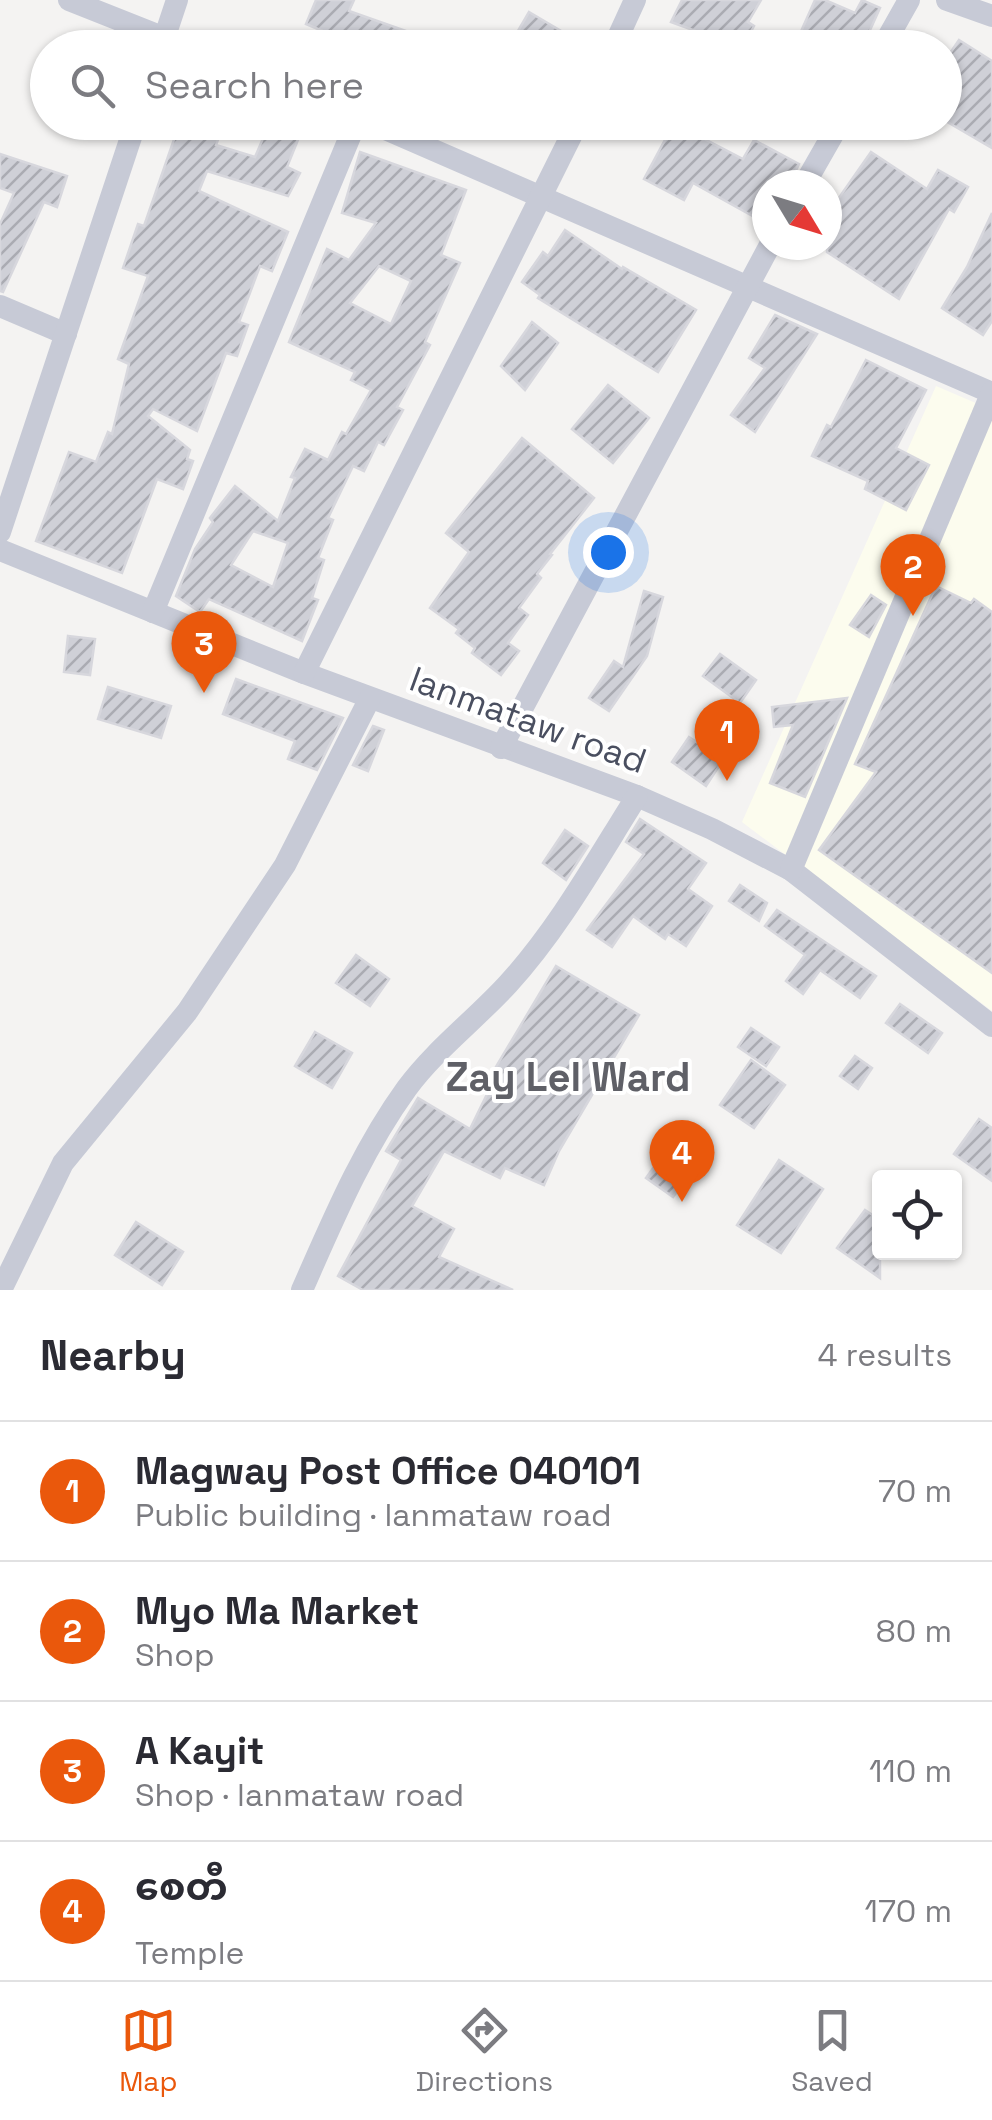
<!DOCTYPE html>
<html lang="en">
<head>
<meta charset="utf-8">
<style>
  body { margin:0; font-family:"Space Grotesk","Noto Sans Myanmar",sans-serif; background:#f2f2f3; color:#2b2b33 }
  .controls { position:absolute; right:30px; bottom:30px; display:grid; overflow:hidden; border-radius:10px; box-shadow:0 2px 8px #0004 }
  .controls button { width:90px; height:90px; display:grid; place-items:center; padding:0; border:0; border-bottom:2px solid #e1e1e2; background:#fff; color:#2b2b33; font:50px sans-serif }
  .compass { position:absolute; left:752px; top:170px; width:90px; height:90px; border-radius:50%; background:#fff; box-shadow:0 2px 8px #0004; rotate:128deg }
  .you { position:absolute; left:608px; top:552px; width:35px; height:35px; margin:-25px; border:8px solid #fff; border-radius:50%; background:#1a73e8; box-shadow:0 0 0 15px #1a73e833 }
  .badge { display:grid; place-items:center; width:65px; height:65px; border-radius:50%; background:#ea580c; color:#fff; font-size:32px; font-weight:700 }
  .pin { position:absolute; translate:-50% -82px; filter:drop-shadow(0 2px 5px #0008) }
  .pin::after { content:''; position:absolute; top:52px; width:35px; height:30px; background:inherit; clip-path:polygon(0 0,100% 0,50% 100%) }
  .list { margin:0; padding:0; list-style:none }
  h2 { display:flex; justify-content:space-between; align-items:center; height:130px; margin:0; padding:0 40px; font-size:42px }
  h2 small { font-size:32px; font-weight:400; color:#7c7c81 }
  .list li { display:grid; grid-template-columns:65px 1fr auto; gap:30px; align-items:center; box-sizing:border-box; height:140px; padding:0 40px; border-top:2px solid #e1e1e2 }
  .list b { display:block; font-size:38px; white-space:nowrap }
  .list p { margin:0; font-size:32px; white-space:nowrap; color:#7c7c81 }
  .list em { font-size:32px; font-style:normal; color:#7c7c81 }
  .icon { flex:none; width:55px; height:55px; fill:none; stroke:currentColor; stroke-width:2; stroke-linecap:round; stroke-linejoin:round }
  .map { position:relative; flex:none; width:992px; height:1290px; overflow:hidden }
  .search { position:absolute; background:#fff; box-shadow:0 2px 8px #0004; left:30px; right:30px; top:30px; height:110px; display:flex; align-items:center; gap:25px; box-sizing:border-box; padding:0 35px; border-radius:55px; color:#7c7c81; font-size:38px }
  .sheet { height:690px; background:#fff }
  nav { display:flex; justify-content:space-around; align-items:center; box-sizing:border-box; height:140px; border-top:2px solid #e1e1e2; background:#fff; font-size:28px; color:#7c7c81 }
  nav a { display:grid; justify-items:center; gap:5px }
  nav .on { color:#ea580c }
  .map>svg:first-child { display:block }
  .commercial { fill:#fcfcee }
  .building { fill:url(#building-hatch); stroke:#d7d7dd; stroke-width:2.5; fill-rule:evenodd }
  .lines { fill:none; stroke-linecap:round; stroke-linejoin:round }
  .minor { stroke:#c7cad6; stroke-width:22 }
  .labels { text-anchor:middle; stroke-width:8; stroke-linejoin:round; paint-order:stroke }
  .street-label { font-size:35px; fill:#4a4f60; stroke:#fff }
  .quarter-label { font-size:40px; font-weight:bold; fill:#5f6067; stroke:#fff }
</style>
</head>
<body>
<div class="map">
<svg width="992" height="1290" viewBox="0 0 992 1290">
  <defs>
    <pattern id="building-hatch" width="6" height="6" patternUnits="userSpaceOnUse" patternTransform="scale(2.5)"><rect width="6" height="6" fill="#cfd0d7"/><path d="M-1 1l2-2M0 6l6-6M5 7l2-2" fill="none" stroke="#aaabb2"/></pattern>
  </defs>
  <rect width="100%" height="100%" fill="#f4f3f2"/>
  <path class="commercial" d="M936,386L992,410V1011L742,822Z"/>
  <g class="building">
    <path d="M316,0H354L349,11L443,44L442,48H363L306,24Z"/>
    <path d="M682,0H761L748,22L754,26L742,48L671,22Z"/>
    <path d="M815,0H825L855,13L862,0L880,8L862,48L835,37L831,48H825L799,36Z"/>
    <path d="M529,12L590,48H508Z"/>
    <path d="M959,40L992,61V148L944,120V62Z"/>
    <path d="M180,122H217L213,134L219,137L216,145L255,157L270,122H282L302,130L287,167L300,173L288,196L207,171L199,191L288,232L272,271L260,266L239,322L248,325L237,356L226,353L197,431L153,409L148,416L190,450L187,459L193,461L183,489L157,479L122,573L36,541L69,452L96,462L108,432L112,434L129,364L118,359L148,276L123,268L138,224L144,226Z"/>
    <path d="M674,123L743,159L754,140L799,164L789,185H767V224L693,183L684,200L644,179Z"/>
    <path d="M360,152L466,190L441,255L460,263L425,342L430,345L397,407L403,410L384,445L378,442L364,471L353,466L328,518L333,520L318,558L324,560L312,598L318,600L302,641L209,599L200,612L176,596L195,549L213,522L210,518L235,486L278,521L295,478L291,477L305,449L328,460L342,432L346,434L371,390L351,380L355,372L289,342L327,249L349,260L376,223L342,213ZM379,266L411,281L391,324L350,303ZM253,531L288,543L273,587L231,565Z"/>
    <path d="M871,152L927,189L938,170L968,187L954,212L949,209L899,299L827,252V215Z"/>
    <path d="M0,154L67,176L57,207L44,202L3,292L0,291V224L14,193L0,188Z"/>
    <path d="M992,213V321L983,335L942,308L967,267Z"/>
    <path d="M565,230L622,269L623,267L696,310L658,372L538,298L540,295L522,282L543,252L548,256Z"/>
    <path d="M775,315L817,334L755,432L731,415L765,368L749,358Z"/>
    <path d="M532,322L558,343L525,390L501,366Z"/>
    <path d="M866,360L926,390L896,448L929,465L906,510L865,489L868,481L812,456L827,425L831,427Z"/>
    <path d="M608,385L649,418L613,463L572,429Z"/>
    <path d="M522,438L594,498L550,554L552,555L537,574L541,578L519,608L528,615L508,643L519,651L501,675L472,653L475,648L456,633L459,629L430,608L469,552L446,533Z"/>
    <path d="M936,586L971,603L974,599L992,612V973L819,850L876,772L855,764Z"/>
    <path d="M644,591L663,597L647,656L609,711L589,698L614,661L623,667Z"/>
    <path d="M871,595L886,605L869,637L850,625Z"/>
    <path d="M68,636L95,639L90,675L64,672Z"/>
    <path d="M720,654L756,680L740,703L703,676Z"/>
    <path d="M236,679L343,718L317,770L288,759L295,741L223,714Z"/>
    <path d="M108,687L171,706L161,738L98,719Z"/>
    <path d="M847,698L805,797L770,783L793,725L774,727L772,707Z"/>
    <path d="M373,726L384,730L368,771L353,765Z"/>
    <path d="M689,737L723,760L706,786L672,762Z"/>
    <path d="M640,819L706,863L688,889L712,906L686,946L668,934L665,939L633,916L612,947L587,930L644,854L626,842Z"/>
    <path d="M565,830L588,846L566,880L543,863Z"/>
    <path d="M740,885L767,903L759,921L729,901Z"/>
    <path d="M777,910L876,976L860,998L820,970L803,994L786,981L805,955L765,926Z"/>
    <path d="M356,955L389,979L370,1006L336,983Z"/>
    <path d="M556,966L639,1015L559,1151L544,1185L505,1168L500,1178L444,1151L412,1206L454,1229L439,1257L513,1290H363L338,1276L401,1160L386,1151L418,1098L470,1129L489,1090L484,1087Z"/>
    <path d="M900,1004L942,1033L928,1053L886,1023Z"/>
    <path d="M751,1028L779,1047L766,1066L738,1047Z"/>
    <path d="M315,1032L352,1053L332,1088L295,1066Z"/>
    <path d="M855,1056L872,1068L858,1089L840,1076Z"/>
    <path d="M751,1060L785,1085L754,1128L720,1105Z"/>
    <path d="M979,1119L992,1128V1181L954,1154Z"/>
    <path d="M669,1146L696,1166L673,1197L646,1178Z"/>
    <path d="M779,1160L823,1189L781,1253L737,1225Z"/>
    <path d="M865,1210L880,1220V1278L837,1248Z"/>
    <path d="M136,1222L183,1252L162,1285L115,1255Z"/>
  </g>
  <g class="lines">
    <g class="minor">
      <path d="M69,0L190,48"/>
      <path d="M947,0L992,16"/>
      <path d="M161,48L177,0"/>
      <path d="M613,48L635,0"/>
      <path d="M882,48L909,0"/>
      <path d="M369,122L992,393"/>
      <path d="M804,185L840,122"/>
      <path d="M0,306L66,334"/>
      <path d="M0,532L136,122"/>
      <path d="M0,550L304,673L637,796L712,829L791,870L992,1026"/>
      <path d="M153,612L356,122"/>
      <path d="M304,673L578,122"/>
      <path d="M501,748L770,245"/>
      <path d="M791,870L992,392"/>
      <path d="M1,1290L63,1163L187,1012L285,865L370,698"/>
      <path d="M302,1290C333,1220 362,1150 407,1088C436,1049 475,1020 508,984C559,928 596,861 637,796"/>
    </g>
  </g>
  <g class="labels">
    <g class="street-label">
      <text transform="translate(528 720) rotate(20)" y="12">lanmataw road</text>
    </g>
    <g class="quarter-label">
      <text x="568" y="1091">Zay Lel Ward</text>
    </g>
  </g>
</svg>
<div class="controls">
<button><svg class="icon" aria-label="locate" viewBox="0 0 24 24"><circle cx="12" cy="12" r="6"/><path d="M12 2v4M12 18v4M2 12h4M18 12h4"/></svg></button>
</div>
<svg class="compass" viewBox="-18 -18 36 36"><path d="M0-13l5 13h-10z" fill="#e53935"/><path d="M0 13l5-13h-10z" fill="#7c7c81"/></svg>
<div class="you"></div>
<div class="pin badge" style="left:727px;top:781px">1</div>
<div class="pin badge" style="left:913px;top:616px">2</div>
<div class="pin badge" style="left:204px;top:693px">3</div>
<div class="pin badge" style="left:682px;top:1202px">4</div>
<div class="search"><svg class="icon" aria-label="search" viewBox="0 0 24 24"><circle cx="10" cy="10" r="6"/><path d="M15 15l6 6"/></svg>Search here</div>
</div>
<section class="sheet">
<h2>Nearby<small>4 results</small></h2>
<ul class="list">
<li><span class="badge">1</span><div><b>Magway Post Office 040101</b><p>Public building · lanmataw road</p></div><em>70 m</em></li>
<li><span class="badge">2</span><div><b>Myo Ma Market</b><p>Shop</p></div><em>80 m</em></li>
<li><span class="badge">3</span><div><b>A Kayit</b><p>Shop · lanmataw road</p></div><em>110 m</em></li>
<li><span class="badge">4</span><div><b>စေတီ</b><p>Temple</p></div><em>170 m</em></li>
</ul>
</section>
<nav>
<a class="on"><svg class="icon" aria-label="map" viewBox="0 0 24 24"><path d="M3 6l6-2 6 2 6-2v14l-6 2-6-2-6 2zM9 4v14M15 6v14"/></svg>Map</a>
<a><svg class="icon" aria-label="directions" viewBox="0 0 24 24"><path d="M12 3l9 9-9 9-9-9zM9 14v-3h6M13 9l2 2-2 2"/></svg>Directions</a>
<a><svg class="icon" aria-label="saved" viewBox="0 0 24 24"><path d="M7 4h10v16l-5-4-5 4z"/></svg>Saved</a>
</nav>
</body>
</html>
